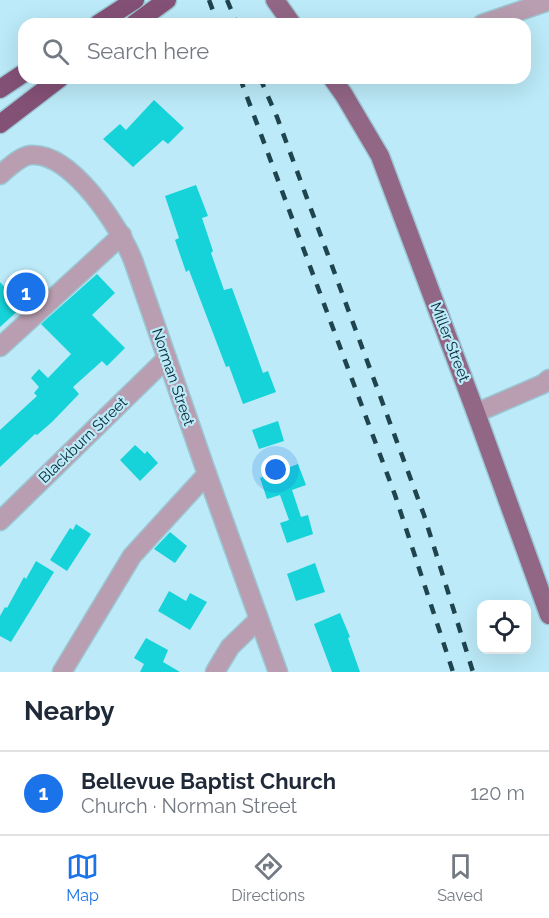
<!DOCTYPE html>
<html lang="en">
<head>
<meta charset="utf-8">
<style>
  body { margin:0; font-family:Raleway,sans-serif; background:#f6f6f7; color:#1f2937 }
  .controls { position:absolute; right:18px; bottom:18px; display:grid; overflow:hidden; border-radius:12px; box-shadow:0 6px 24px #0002 }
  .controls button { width:54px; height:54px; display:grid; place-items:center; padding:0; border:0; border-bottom:2px solid #e0e1e3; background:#fff; color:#1f2937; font:30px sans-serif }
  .you { position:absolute; left:276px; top:470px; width:21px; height:21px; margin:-15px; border:4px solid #fff; border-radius:50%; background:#1a73e8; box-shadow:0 0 0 9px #1a73e833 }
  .badge { display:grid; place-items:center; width:39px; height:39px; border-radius:50%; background:#1a73e8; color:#fff; font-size:20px; font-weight:700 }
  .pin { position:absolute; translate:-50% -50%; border:3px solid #fff; box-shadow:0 2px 6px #0006 }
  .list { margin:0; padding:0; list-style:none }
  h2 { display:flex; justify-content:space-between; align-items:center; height:78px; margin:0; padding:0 24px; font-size:26px }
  h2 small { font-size:20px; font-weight:400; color:#747a83 }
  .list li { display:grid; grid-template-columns:39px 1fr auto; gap:18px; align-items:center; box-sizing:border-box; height:84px; padding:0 24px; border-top:2px solid #e0e1e3 }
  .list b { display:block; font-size:22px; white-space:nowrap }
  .list p { margin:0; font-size:20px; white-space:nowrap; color:#747a83 }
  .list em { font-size:20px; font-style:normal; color:#747a83 }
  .icon { flex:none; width:33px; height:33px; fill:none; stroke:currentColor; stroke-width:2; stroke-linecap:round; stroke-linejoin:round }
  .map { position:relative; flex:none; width:549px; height:672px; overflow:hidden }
  .search { position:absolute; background:#fff; box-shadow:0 6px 24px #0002; left:18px; right:18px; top:18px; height:66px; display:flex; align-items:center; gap:15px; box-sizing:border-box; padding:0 21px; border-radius:18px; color:#747a83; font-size:22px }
  .sheet { height:162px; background:#fff }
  nav { display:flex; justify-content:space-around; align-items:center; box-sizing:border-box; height:84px; border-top:2px solid #e0e1e3; background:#fff; font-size:16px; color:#747a83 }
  nav a { display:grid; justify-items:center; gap:3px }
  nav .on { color:#1a73e8 }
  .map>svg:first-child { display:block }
  .building { fill:#15d3d8 }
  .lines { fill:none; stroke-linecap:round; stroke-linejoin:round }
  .minor-casing { stroke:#9bc7d4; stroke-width:21 }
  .major-casing { stroke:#9bc7d4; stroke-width:21 }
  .highway-casing { stroke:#9bc7d4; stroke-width:21 }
  .minor { stroke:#b89eb0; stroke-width:18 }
  .major { stroke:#926685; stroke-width:18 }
  .highway { stroke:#845176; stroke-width:18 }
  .rail { stroke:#1f444e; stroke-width:4.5; stroke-dasharray:10 10; stroke-linecap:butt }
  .labels { text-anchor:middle; stroke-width:4.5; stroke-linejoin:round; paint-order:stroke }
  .street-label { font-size:15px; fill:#052932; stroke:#bceaf8 }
</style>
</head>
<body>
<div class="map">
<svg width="549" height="672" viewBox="0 0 549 672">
  <rect width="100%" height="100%" fill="#bceaf8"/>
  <g class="building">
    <path d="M154,100L184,128L168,144L163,140L133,167L103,139L120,124L126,130Z"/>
    <path d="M196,185L208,216L202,218L213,251L211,253L224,290L232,288L263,373L268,371L276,392L243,404L229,366L226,367L192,278L189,270L186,272L175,240L179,238L165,196Z"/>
    <path d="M97,274L115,293L92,315L125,348L107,366L102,361L73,387L79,394L52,422L37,435L35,434L0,467V430L37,396L34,393L39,387L31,378L39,369L48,378L71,354L41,324Z"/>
    <path d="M0,282L22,307L0,327Z"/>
    <path d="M278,421L284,441L259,449L252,430Z"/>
    <path d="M135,445L145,454L147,451L158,463L140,481L120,460Z"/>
    <path d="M298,464L306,485L292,490L301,517L308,515L313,534L287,543L280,523L289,520L280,495L267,499L260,478Z"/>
    <path d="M76,524L91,534L67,571L50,560L70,528L73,530Z"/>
    <path d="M170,532L187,546L175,563L154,549Z"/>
    <path d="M36,561L54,572L11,642L0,636V616L5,607L7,608L24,577L26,579Z"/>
    <path d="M315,563L325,592L296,601L287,574Z"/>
    <path d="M169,591L186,601L190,593L207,602L190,630L158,611Z"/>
    <path d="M340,613L350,637L348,638L360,672H332L314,624Z"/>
    <path d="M146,638L168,650L163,662L180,672H140L144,664L134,658Z"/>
  </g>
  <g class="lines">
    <defs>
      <g id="minor">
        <path d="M482,24L549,1"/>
        <path d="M0,175C8,168 20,156 31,155C72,152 120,228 133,260L207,474L278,672"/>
        <path d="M0,347L122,235"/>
        <path d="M476,413L543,384L549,379"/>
        <path d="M0,521L167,358"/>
        <path d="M62,672L132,556L207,474"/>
        <path d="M215,672L230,647L259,619"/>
      </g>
      <g id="major">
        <path d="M275,0L292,24"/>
        <path d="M332,78L344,95L380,156L476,413L549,615"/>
      </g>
      <g id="highway">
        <path d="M98,24L135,0"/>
        <path d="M134,24L167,0"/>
        <path d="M0,89L24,73"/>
        <path d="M0,124L60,78"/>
      </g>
    </defs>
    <use href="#minor" class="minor-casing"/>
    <use href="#major" class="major-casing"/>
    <use href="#highway" class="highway-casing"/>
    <use href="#minor" class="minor"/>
    <use href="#major" class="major"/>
    <use href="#highway" class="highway"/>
    <g class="rail">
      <path d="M209,0L218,24"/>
      <path d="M227,0L237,24"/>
      <path d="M240,78L395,495L453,672"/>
      <path d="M260,78L277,117L424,515L473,672"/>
    </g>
  </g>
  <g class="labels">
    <g class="street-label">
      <text transform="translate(450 342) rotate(69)" y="5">Miller Street</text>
      <text transform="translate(173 377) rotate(71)" y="5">Norman Street</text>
      <text transform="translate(83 440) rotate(-44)" y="5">Blackburn Street</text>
    </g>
  </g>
</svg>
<div class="controls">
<button><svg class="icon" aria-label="locate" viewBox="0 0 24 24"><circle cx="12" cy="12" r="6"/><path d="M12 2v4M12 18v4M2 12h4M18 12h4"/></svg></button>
</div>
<div class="you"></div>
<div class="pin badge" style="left:26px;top:292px">1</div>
<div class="search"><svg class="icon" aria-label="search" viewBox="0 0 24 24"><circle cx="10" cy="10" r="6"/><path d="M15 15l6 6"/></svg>Search here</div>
</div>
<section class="sheet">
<h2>Nearby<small></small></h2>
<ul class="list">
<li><span class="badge">1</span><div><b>Bellevue Baptist Church</b><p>Church · Norman Street</p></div><em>120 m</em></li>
</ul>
</section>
<nav>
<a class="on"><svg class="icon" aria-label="map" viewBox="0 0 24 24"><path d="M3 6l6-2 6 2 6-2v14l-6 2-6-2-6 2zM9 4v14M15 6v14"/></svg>Map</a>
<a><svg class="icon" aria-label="directions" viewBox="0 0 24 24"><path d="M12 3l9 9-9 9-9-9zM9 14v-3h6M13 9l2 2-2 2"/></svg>Directions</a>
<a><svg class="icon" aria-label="saved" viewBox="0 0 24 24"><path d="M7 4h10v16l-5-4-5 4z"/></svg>Saved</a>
</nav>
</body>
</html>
